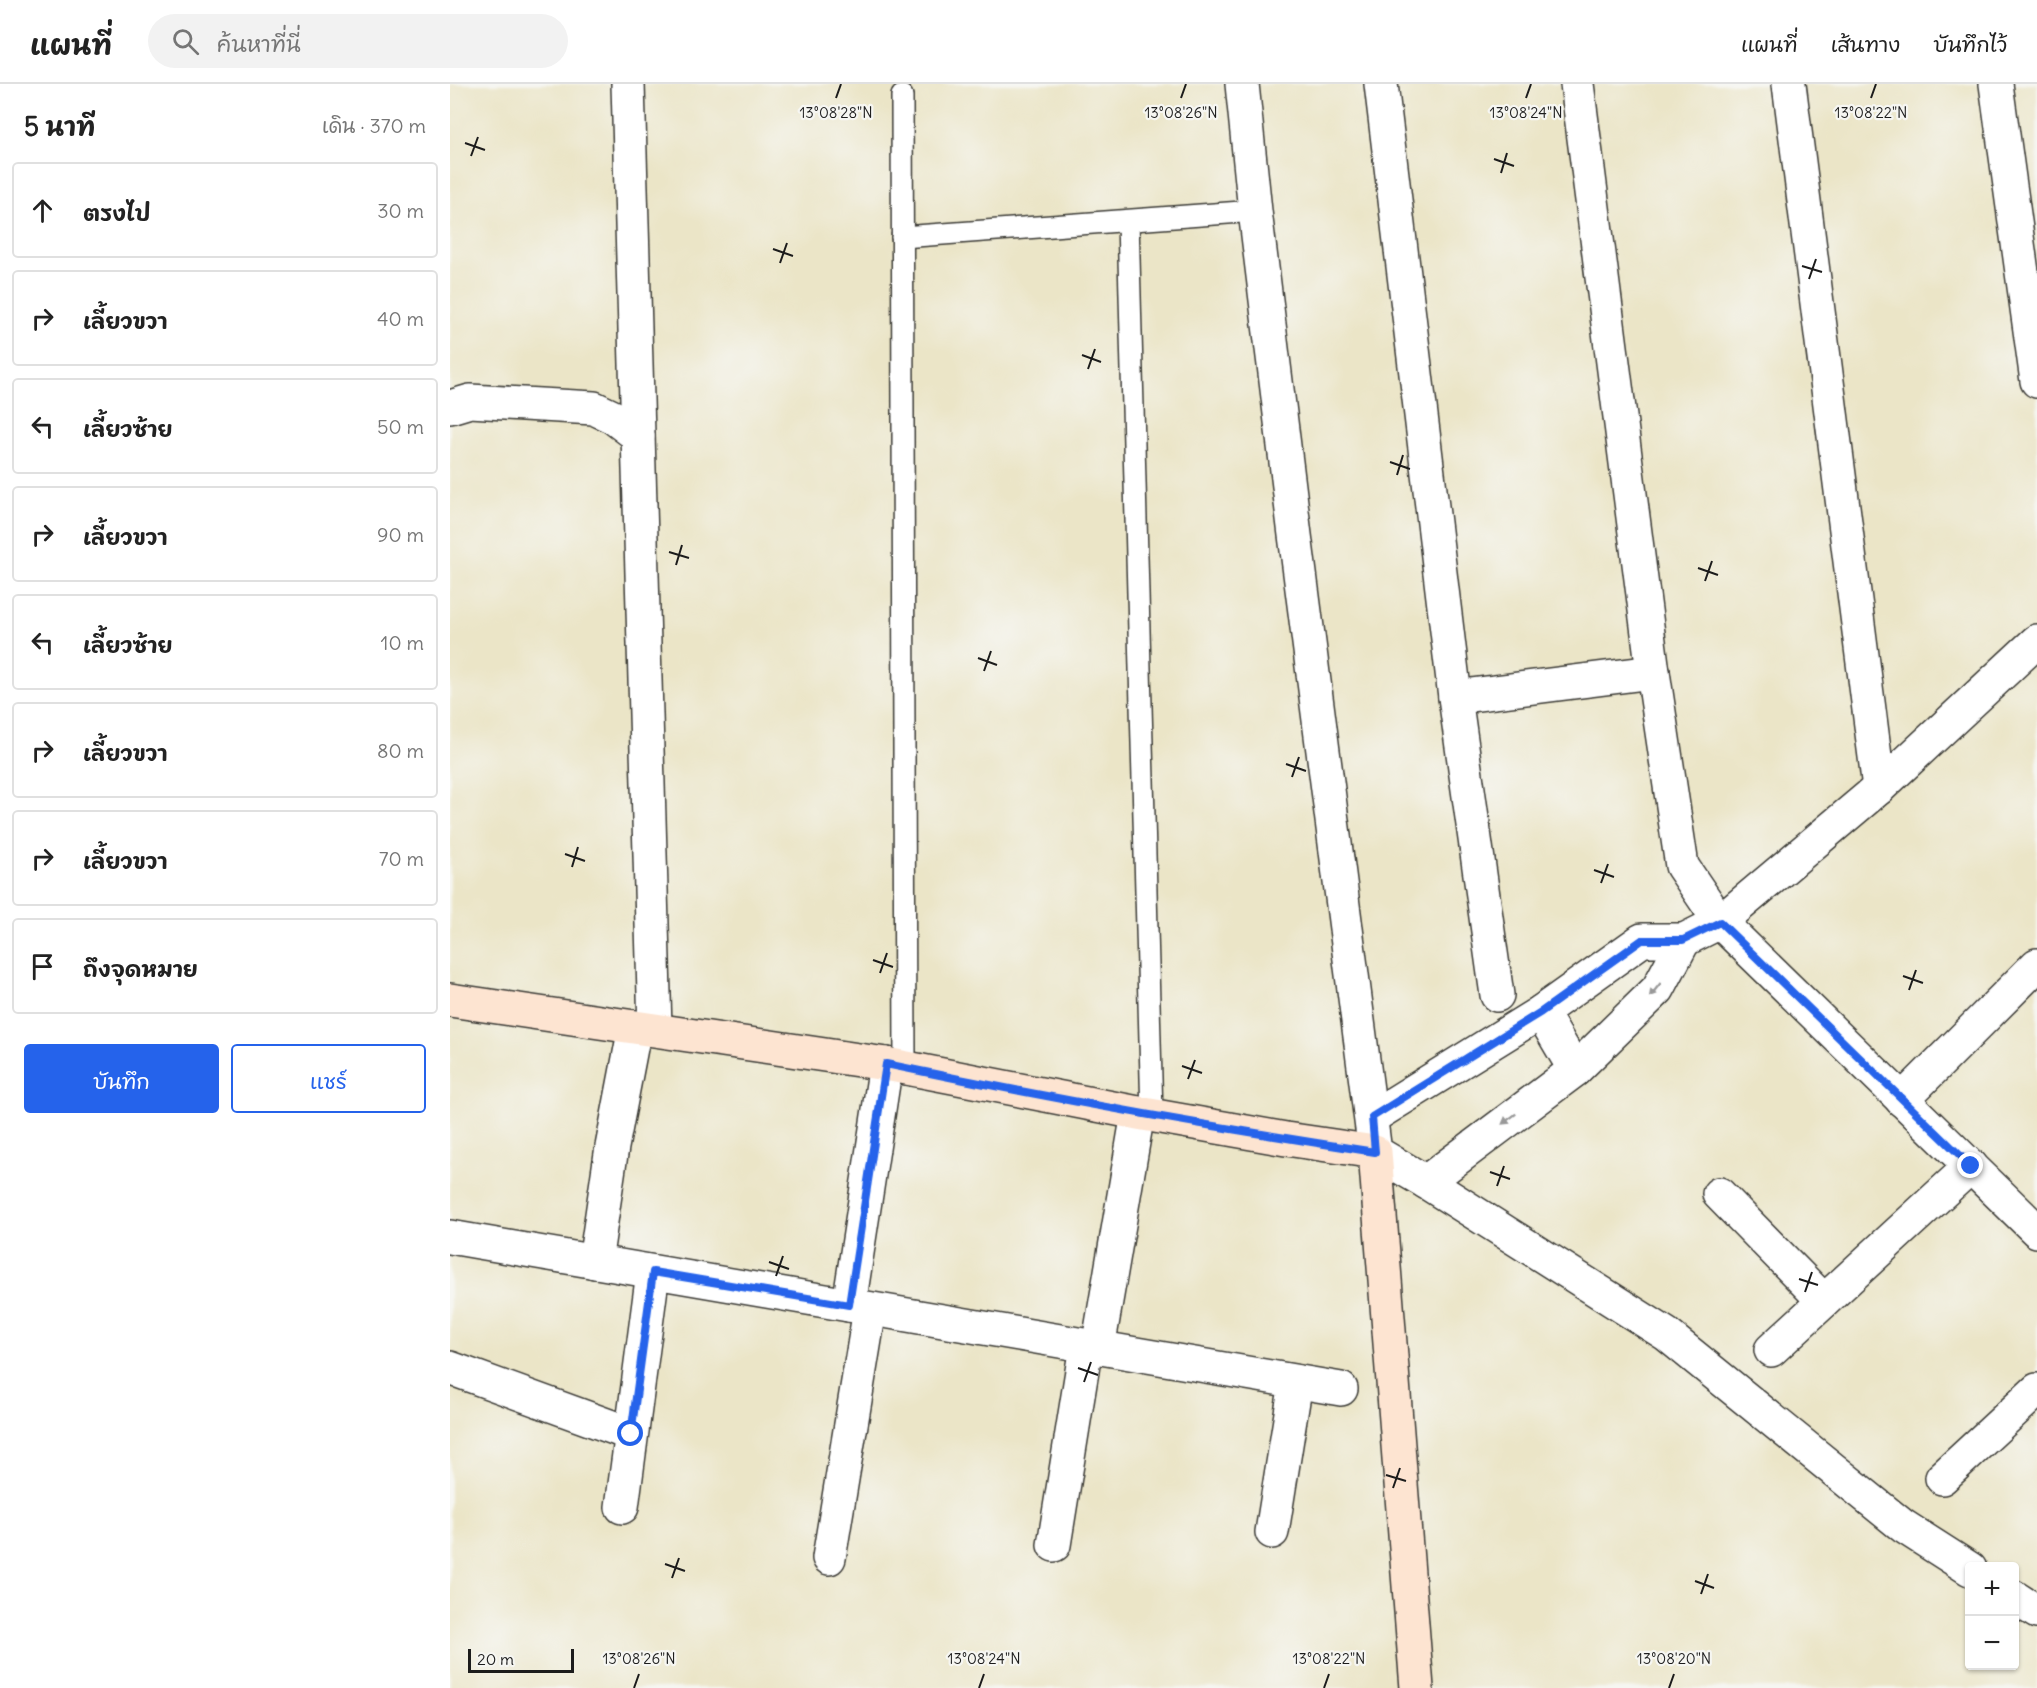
<!DOCTYPE html>
<html lang="th">
<head>
<meta charset="utf-8">
<style>
  body { margin:0; font-family:Delius,"Playpen Sans Thai",sans-serif; background:#f2f2f2; color:#222 }
  .controls { position:absolute; right:18px; bottom:18px; display:grid; overflow:hidden; border-radius:6px; box-shadow:0 2px 4px #0004 }
  .controls button { width:54px; height:54px; display:grid; place-items:center; padding:0; border:0; border-bottom:2px solid #e0e0e0; background:#fff; color:#222; font:30px sans-serif }
  .scale { position:absolute; left:18px; bottom:15px; width:106px; box-sizing:border-box; padding-left:6px; border:3px solid #1c1c1c; border-top:0; font-size:16px; line-height:21px; white-space:nowrap; color:#1c1c1c; -webkit-text-stroke:4px #f6f6f2; paint-order:stroke }
  .stop { position:absolute; width:18px; height:18px; margin:-14px; border:4px solid #2563eb; border-radius:50%; background:#fff }
  .stop.end { background:#2563eb; border-color:#fff; box-shadow:0 2px 6px #0008 }
  .list { margin:0; padding:0; list-style:none }
  h2 { display:flex; justify-content:space-between; align-items:center; height:78px; margin:0; padding:0 24px; font-size:26px }
  h2 small { font-size:20px; font-weight:400; color:#767676 }
  .list li { display:grid; grid-template-columns:39px 1fr auto; gap:18px; align-items:center; box-sizing:border-box; height:96px; margin:0 12px 12px; padding:0 12px; border:2px solid #e0e0e0; border-radius:6px }
  .list b { display:block; font-size:22px; white-space:nowrap }
  .list em { font-size:20px; font-style:normal; color:#767676 }
  .actions { display:flex; gap:12px; padding:18px 24px }
  .actions a { flex:1; padding:14px 0; border:2px solid #2563eb; border-radius:6px; text-align:center; font-size:21px; color:#2563eb }
  .actions .main { background:#2563eb; color:#fff }
  .icon { flex:none; width:33px; height:33px; fill:none; stroke:currentColor; stroke-width:2; stroke-linecap:round; stroke-linejoin:round }
  .map { position:relative; flex:none; width:1587px; height:1604px; overflow:hidden }
  header { display:flex; align-items:center; gap:36px; box-sizing:border-box; height:84px; padding:0 30px; background:#fff; border-bottom:2px solid #e0e0e0 }
  header strong { font-size:28px }
  nav { display:flex; gap:33px; margin-inline-start:auto; font-size:21px }
  .search { width:420px; height:54px; background:#f2f2f2; display:flex; align-items:center; gap:15px; box-sizing:border-box; padding:0 21px; border-radius:33px; color:#767676; font-size:22px }
  main { display:flex }
  aside { flex:1; background:#fff }
  .map>svg:first-child { display:block }
  .lines { fill:none; stroke-linecap:round; stroke-linejoin:round }
  .lane-casing { stroke:#3b3a36; stroke-width:24 }
  .street-casing { stroke:#3b3a36; stroke-width:36 }
  .secondary-casing { stroke:#3b3a36; stroke-width:36 }
  .lane { stroke:#fff; stroke-width:21 }
  .street { stroke:#fff; stroke-width:33 }
  .secondary { stroke:#fde4d1; stroke-width:33 }
  .oneway { fill:#999 }
  .route { stroke:#2563eb; stroke-width:8 }
  .ticks { fill:none; stroke:#1c1c1c; stroke-width:2 }
  .ticks-label { font-size:15px; text-anchor:middle; fill:#1c1c1c; stroke:#f6f6f2; stroke-width:4.5; stroke-linejoin:round; paint-order:stroke }
</style>
</head>
<body>
<header>
<strong>แผนที่</strong>
<div class="search"><svg class="icon" aria-label="search" viewBox="0 0 24 24"><circle cx="10" cy="10" r="6"/><path d="M15 15l6 6"/></svg>ค้นหาที่นี่</div>
<nav><a>แผนที่</a><a>เส้นทาง</a><a>บันทึกไว้</a></nav>
</header>
<main>
<aside>
<h2>5 นาที<small>เดิน · 370 m</small></h2>
<ul class="list">
<li><svg class="icon" aria-label="ahead" viewBox="0 0 24 24"><path d="M12 20V5M6 11l6-6 6 6"/></svg><div><b>ตรงไป</b></div><em>30 m</em></li>
<li><svg class="icon" aria-label="right" viewBox="0 0 24 24"><path d="M7 20v-9h11M14 6l5 5-5 5"/></svg><div><b>เลี้ยวขวา</b></div><em>40 m</em></li>
<li><svg class="icon" aria-label="left" viewBox="0 0 24 24"><path d="M17 20v-9H6M10 6l-5 5 5 5"/></svg><div><b>เลี้ยวซ้าย</b></div><em>50 m</em></li>
<li><svg class="icon" aria-label="right" viewBox="0 0 24 24"><path d="M7 20v-9h11M14 6l5 5-5 5"/></svg><div><b>เลี้ยวขวา</b></div><em>90 m</em></li>
<li><svg class="icon" aria-label="left" viewBox="0 0 24 24"><path d="M17 20v-9H6M10 6l-5 5 5 5"/></svg><div><b>เลี้ยวซ้าย</b></div><em>10 m</em></li>
<li><svg class="icon" aria-label="right" viewBox="0 0 24 24"><path d="M7 20v-9h11M14 6l5 5-5 5"/></svg><div><b>เลี้ยวขวา</b></div><em>80 m</em></li>
<li><svg class="icon" aria-label="right" viewBox="0 0 24 24"><path d="M7 20v-9h11M14 6l5 5-5 5"/></svg><div><b>เลี้ยวขวา</b></div><em>70 m</em></li>
<li><svg class="icon" aria-label="arrive" viewBox="0 0 24 24"><path d="M6 21V4h12l-3 4 3 4H6"/></svg><div><b>ถึงจุดหมาย</b></div></li>
</ul>
<div class="actions"><a class="main">บันทึก</a><a>แชร์</a></div>
</aside>
<div class="map">
<svg width="1587" height="1604" viewBox="0 0 1587 1604">
  <rect width="100%" height="100%" fill="#f6f6f2"/>
  <filter id="ink" filterUnits="userSpaceOnUse"><feTurbulence type="fractalNoise" baseFrequency=".0167" numOctaves="2"/><feDisplacementMap in="SourceGraphic" scale="12" xChannelSelector="R" yChannelSelector="G"/><feConvolveMatrix kernelMatrix="1 2 1 2 8 2 1 2 1" color-interpolation-filters="sRGB"/></filter>
  <filter id="wash" filterUnits="userSpaceOnUse"><feTurbulence type="fractalNoise" baseFrequency=".008" numOctaves="4" result="noise"/><feDisplacementMap in="SourceGraphic" scale="24" xChannelSelector="R" yChannelSelector="G"/><feGaussianBlur stdDeviation="1.35" result="paint"/><feColorMatrix in="noise" values="0 0 0 0 0 0 0 0 0 0 0 0 0 0 0 0 0 1.4 0 .05"/><feComposite in="paint" operator="in"/></filter>
  <g filter="url(#wash)">
    <rect width="100%" height="100%" fill="#ebe5c7"/>
  </g>
  <g filter="url(#ink)">
    <g class="lines">
      <defs>
        <g id="lane">
          <path d="M452,12L455,984"/>
          <path d="M678,137L702,1031"/>
          <path d="M452,153L805,127"/>
        </g>
        <g id="street">
          <path d="M178,0L205,945"/>
          <path d="M792,0L805,127L845,451L925,1068L976,1098L1216,1250L1453,1442L1520,1485"/>
          <path d="M931,0L1005,613L1047,911"/>
          <path d="M1127,0L1203,588L1232,782L1270,838L1587,1147"/>
          <path d="M1339,0L1429,704"/>
          <path d="M1546,0L1587,297"/>
          <path d="M0,323L20,317L144,324L163,333L188,352"/>
          <path d="M1005,613L1203,588"/>
          <path d="M1091,928L1125,986"/>
          <path d="M1452,1016L1587,881"/>
          <path d="M922,1033L1091,928L1192,856H1234L1270,838L1429,704L1587,557"/>
          <path d="M976,1098L1125,986L1208,905L1234,856"/>
          <path d="M1269,1110L1374,1217"/>
          <path d="M0,1153L891,1305"/>
          <path d="M145,1178L162,1063L185,943"/>
          <path d="M399,1221L436,980"/>
          <path d="M648,1264L688,1029"/>
          <path d="M1321,1266L1521,1082"/>
          <path d="M0,1284L181,1350"/>
          <path d="M1492,1394L1587,1306"/>
          <path d="M172,1423L203,1188"/>
          <path d="M822,1448L846,1298"/>
          <path d="M604,1461L636,1262"/>
          <path d="M379,1474L420,1225"/>
          <path d="M1564,1513L1587,1528"/>
        </g>
        <path id="secondary" d="M0,916L436,980L688,1029L836,1055L925,1068L967,1604"/>
      </defs>
      <use href="#lane" class="lane-casing"/>
      <use href="#street" class="street-casing"/>
      <use href="#secondary" class="secondary-casing"/>
      <use href="#lane" class="lane"/>
      <use href="#street" class="street"/>
      <use href="#secondary" class="secondary"/>
    </g>
    <defs><path id="oneway-solid" d="M-6-.8H1V-3.2L6.5 0L1 3.2V.8H-6Z" transform="scale(1.5)"/></defs>
    <g class="oneway">
      <use href="#oneway-solid" transform="translate(1205 906) rotate(129)"/>
      <use href="#oneway-solid" transform="translate(1059 1035) rotate(143)"/>
    </g>
  </g>
  <g class="lines" filter="url(#ink)">
    <path class="route" d="M181,1350L203,1188L399,1221L436,980C598,1014 761,1043 925,1068L922,1033L1091,928L1192,856H1233L1270,838L1521,1082"/>
  </g>
  <path class="ticks" d="M386,14L391,0M731,14L736,0M1076,14L1081,0M1421,14L1426,0M15,59L35,66M21,72L28,53M1044,75L1064,82M1051,89L1057,69M323,165L343,172M330,179L337,159M1352,182L1372,188M1359,195L1366,175M632,271L651,278M638,285L645,265M940,378L960,385M947,391L953,371M219,468L239,474M226,481L232,461M1248,484L1268,491M1255,497L1262,477M528,574L547,581M534,587L541,567M836,680L856,687M842,693L849,673M115,770L135,777M122,783L128,763M1144,786L1164,793M1151,799L1158,780M423,876L443,883M430,889L437,869M1453,892L1473,899M1459,906L1466,886M732,982L752,989M738,995L745,976M1040,1088L1060,1095M1047,1102L1054,1082M319,1178L339,1185M326,1192L333,1172M1349,1195L1368,1201M1355,1208L1362,1188M628,1284L648,1291M634,1298L641,1278M936,1391L956,1397M943,1404L950,1384M215,1480L235,1487M222,1494L229,1474M1245,1497L1264,1504M1251,1510L1258,1490M184,1604L189,1590M529,1604L534,1590M874,1604L879,1590M1219,1604L1224,1590"/>
  <g class="ticks-label">
    <text x="386" y="34">13°08'28"N</text>
    <text x="731" y="34">13°08'26"N</text>
    <text x="1076" y="34">13°08'24"N</text>
    <text x="1421" y="34">13°08'22"N</text>
    <text x="189" y="1580">13°08'26"N</text>
    <text x="534" y="1580">13°08'24"N</text>
    <text x="879" y="1580">13°08'22"N</text>
    <text x="1224" y="1580">13°08'20"N</text>
  </g>
</svg>
<div class="controls">
<button>+</button>
<button>−</button>
</div>
<div class="scale">20 m</div>
<div class="stop" style="left:181px;top:1350px"></div>
<div class="stop end" style="left:1521px;top:1082px"></div>
</div>
</main>
</body>
</html>
